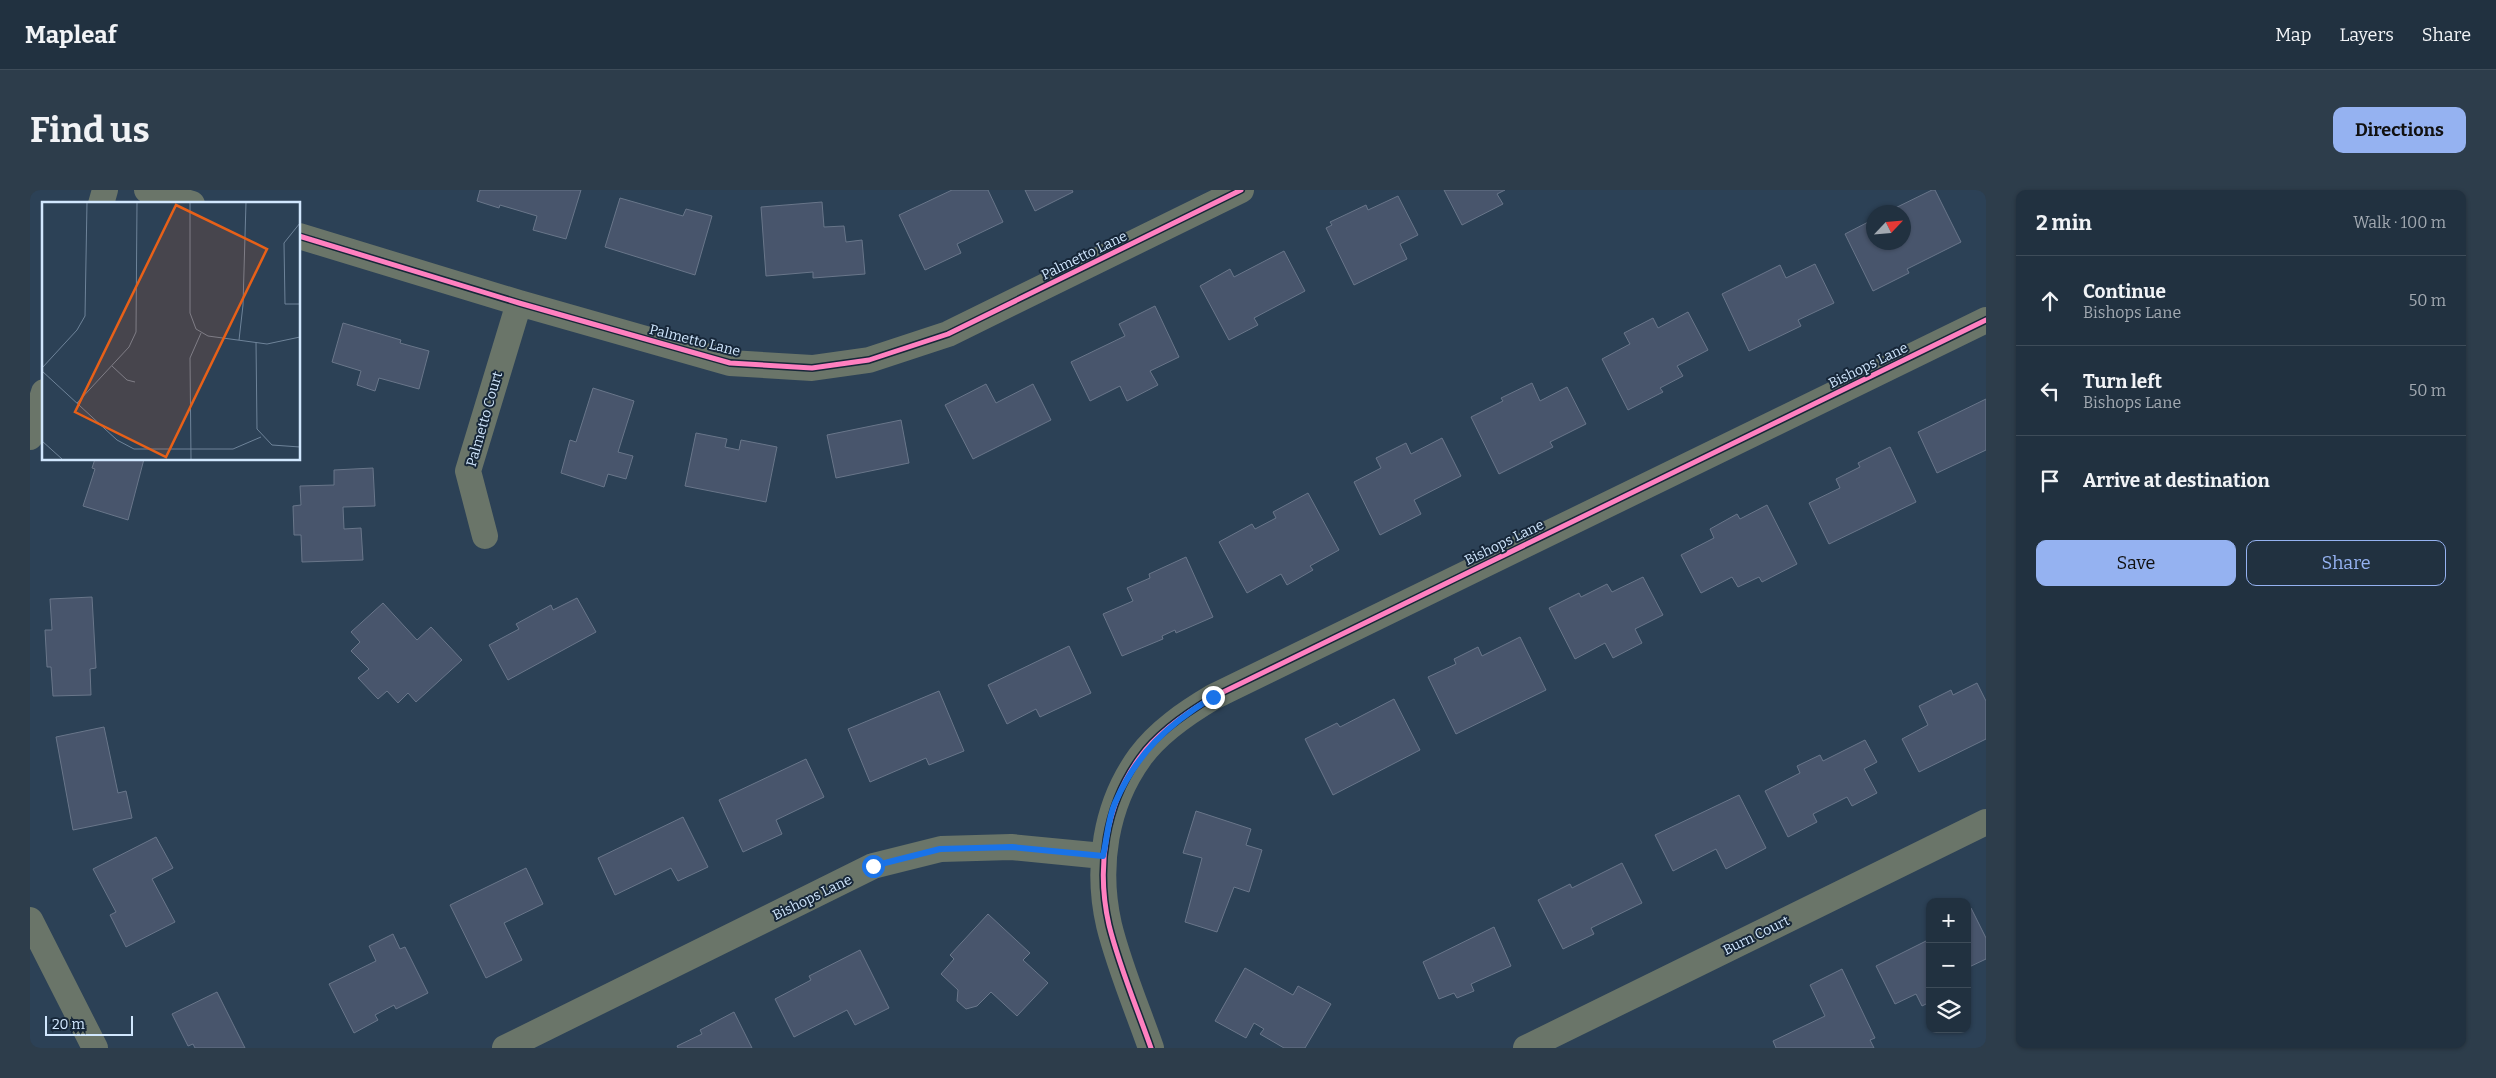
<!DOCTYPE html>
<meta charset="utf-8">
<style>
body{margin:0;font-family:Bitter,serif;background:#2d3d4b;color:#f1f3f6}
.controls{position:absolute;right:15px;bottom:15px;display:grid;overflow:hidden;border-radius:10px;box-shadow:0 1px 4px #0004}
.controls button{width:45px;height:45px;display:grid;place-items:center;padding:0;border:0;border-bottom:1px solid #3e4c59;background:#213140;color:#f1f3f6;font:25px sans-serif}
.compass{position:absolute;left:1836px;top:15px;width:45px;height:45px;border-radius:50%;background:#213140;box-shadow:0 1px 4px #0004;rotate:64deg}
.scale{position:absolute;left:15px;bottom:12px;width:88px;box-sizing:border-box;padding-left:5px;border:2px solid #d1e7fe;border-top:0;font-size:14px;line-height:18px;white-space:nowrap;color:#d1e7fe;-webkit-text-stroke:4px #172739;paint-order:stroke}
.stop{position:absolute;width:15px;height:15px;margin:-11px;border:4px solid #1a73e8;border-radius:50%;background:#fff}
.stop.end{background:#1a73e8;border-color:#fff;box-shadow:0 1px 5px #0008}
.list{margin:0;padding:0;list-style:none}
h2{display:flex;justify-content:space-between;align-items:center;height:65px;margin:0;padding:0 20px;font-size:21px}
h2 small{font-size:16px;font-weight:400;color:#a2a9b1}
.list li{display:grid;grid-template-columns:32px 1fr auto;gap:15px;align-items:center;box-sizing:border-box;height:90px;padding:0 20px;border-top:1px solid #3e4c59}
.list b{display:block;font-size:19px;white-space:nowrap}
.list p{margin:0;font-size:16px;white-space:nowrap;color:#a2a9b1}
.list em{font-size:16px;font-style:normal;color:#a2a9b1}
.actions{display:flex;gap:10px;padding:15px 20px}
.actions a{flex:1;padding:11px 0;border:1px solid #95b2f1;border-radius:10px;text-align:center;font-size:18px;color:#95b2f1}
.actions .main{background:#95b2f1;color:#111}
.icon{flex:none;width:28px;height:28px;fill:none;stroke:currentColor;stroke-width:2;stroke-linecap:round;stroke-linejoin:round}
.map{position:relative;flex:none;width:1956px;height:858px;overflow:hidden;border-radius:10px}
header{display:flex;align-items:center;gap:30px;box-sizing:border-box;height:70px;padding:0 25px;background:#213140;border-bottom:1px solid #3e4c59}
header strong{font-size:24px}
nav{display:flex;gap:28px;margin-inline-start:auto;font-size:18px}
.intro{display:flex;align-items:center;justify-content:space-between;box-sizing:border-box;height:120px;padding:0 30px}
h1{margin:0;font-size:35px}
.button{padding:12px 22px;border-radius:10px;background:#95b2f1;color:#111;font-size:18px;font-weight:700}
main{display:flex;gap:30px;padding:0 30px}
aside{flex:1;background:#213140;border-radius:10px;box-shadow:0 1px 4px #0004}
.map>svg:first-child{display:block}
.building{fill:#48556c;stroke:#69768a}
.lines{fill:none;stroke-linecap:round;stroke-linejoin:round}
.minor{stroke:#6a7569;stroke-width:26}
.cycleway-casing{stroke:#172739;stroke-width:8}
.cycleway{stroke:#ff80c0;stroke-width:5}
.route{stroke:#1a73e8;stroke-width:6}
.labels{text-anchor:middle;stroke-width:4;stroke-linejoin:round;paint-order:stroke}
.street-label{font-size:14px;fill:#d1e7fe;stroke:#172739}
.inset-road{fill:none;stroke:#6e8399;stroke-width:1}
.view{fill:#e76018;fill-opacity:0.15;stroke:#e76018;stroke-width:2.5}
.inset-edge{fill:none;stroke:#d1e7fe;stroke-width:2.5}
</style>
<header>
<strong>Mapleaf</strong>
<nav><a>Map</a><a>Layers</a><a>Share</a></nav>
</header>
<div class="intro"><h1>Find us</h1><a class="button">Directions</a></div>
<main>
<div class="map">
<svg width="1956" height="858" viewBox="0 0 1956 858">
<rect width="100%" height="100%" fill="#2c4156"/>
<path class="building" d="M450 0H551L536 49 503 40 507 26 470 15 469 18 447 11Z
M922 0H958L973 32 927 54 931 63 895 80 869 25Z
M995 0H1042L1043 2 1005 21Z
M1414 0H1475L1467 4 1473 14 1432 35Z
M1902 0H1905L1931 52 1877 79 1879 83 1843 101 1815 44 1844 29V52H1874V22H1857Z
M1368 6 1388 45 1370 54 1377 69 1324 95 1296 38 1302 35 1300 32 1336 15 1338 20Z
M590 8 653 26 656 19 682 26 665 85 575 57Z
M792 12 794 37 814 36 816 52 832 50 835 84 783 88V82L736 86 731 17Z
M1254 61 1275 101 1224 128 1228 135 1199 150 1170 96 1200 79 1204 87Z
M1785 74 1804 113 1768 130 1771 136 1719 161 1692 104 1750 75 1756 88Z
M1125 116 1149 167 1120 181 1128 195 1097 211 1090 196 1060 211 1041 172 1095 146 1089 134Z
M1658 122 1678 160 1647 176 1653 186 1630 198 1633 202 1598 220 1572 169 1600 154 1594 143 1623 128 1628 138Z
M313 133 371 150 370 153 399 161 389 199 349 188 345 201 327 195 331 181 302 172Z
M1502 193 1510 211 1537 197 1556 234 1520 252 1523 257 1469 284 1441 227 1473 211 1471 208Z
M956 194 966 213 1003 194 1021 230 943 269 915 215Z
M563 198 604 211 588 262 603 266 596 289 578 284 574 297 531 283 540 250 546 252Z
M1956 209V260L1907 283 1888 242Z
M871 230 879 273 806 288 797 245Z
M666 243 697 249 695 257 709 260 711 250 747 257 736 312 655 296Z
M1412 248 1431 286 1384 310 1391 324 1350 345 1324 292 1351 278 1346 268 1376 253 1381 264Z
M1860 257 1886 312 1799 354 1779 313 1810 298 1806 289 1830 277 1828 273Z
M65 269H114L98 330 53 316 65 279 62 278Z
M343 278 345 316 313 317 314 339 331 338 333 370 272 372 271 345H264L263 316 271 315 270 296 304 295V280Z
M1278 303 1309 360 1280 376 1283 380 1257 395 1251 384 1217 403 1189 352 1222 334 1225 339 1246 328 1243 322Z
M1737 315 1767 374 1732 392 1729 387 1708 397 1702 387 1671 403 1651 365 1684 348 1680 339 1707 324 1710 329Z
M1156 367 1183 427 1146 443 1145 440 1132 446 1133 449 1092 466 1073 424 1103 411 1097 398 1120 388 1119 384Z
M1613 387 1633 425 1605 439 1612 453 1583 468 1575 453 1545 469 1519 418 1549 403 1551 407 1577 394 1582 402Z
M62 407 66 478 60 479 61 505 23 506 21 477H17L15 440H22L20 409Z
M547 408 566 442 478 490 459 455 489 439 486 434 521 415 523 420Z
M353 413 387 450 401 437 432 470 386 512 378 503 368 513 357 501 348 509 328 488 339 479 321 461 330 452 321 442Z
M1490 447 1516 500 1426 544 1398 487 1426 474 1424 469 1448 457 1452 466Z
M1039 456 1061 503 1010 527 1006 519 977 534 958 495Z
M1947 493 1956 511V549L1889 582 1872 549 1898 535 1889 516 1921 500 1923 505Z
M909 501 934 561 899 575 896 568 840 592 818 539Z
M1364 509 1390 560 1303 605 1275 549 1307 533 1310 537Z
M74 537 88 603 96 601 102 628 43 640 26 547Z
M1835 550 1847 572 1834 579 1847 603 1822 616 1817 607 1783 624 1787 632 1758 647 1735 601 1770 583 1767 576 1790 565 1793 571Z
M776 569 794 607 746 630 752 644 713 662 689 610Z
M1709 605 1736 658 1696 679 1686 659 1643 681 1625 645Z
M1166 621 1221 639 1216 655 1232 660 1219 702 1204 697 1187 742 1155 732 1172 668 1153 663Z
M653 627 678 677 648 691 641 678 585 705 568 668Z
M126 647 143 678 122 689 145 732 96 757 80 725 86 722 63 679Z
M1592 673 1612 713 1561 738 1564 744 1533 759 1508 710 1540 694 1542 698Z
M496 678 513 714 474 733 492 770 456 788 420 715Z
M1941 718 1956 748V769L1937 778V720Z
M958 724 1000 763 993 770 1018 793 987 826 961 802 947 816 936 819 927 811 928 800 911 784 924 769 920 765Z
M1464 737 1481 776 1441 794 1444 801 1427 808 1424 803 1409 809 1393 772Z
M363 744 370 759 375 757 398 803 366 819 364 815 345 825 348 830 324 843 299 794 346 771 339 756Z
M1900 749V812L1892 816 1886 804 1865 814 1846 776Z
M830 760 859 818 825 835 817 820 764 847 745 809 781 790 779 786Z
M1215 778 1263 805 1268 796 1301 814 1275 858H1254L1230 844 1234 839 1224 833 1216 848 1185 831Z
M1812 779 1845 848 1840 850 1844 858H1746L1743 851 1795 826 1780 795Z
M187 802 215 858H165L163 854 158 856 142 824Z
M704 822 722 858H648L647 856 672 844 670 840Z"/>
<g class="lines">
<path class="minor" d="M117 0 162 14
M71 14 75 0
M269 46 489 113 700 173 782 178 839 170 918 144 1211 0
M0 247 14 202
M455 346 438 281 489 113
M0 730 65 858
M475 858 843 676 911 659 981 657 1073 666
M1121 858C1107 818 1089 776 1079 735 1066 678 1075 615 1110 567 1128 542 1156 523 1183 507L1956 130
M1496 858 1956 632"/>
<defs>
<path id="cycleway" d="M269 46 489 113 700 173 782 178 839 170 918 144 1211 0
M1121 858C1107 818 1089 776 1079 735 1066 678 1075 615 1110 567 1128 542 1156 523 1183 507L1956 130"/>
</defs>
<use href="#cycleway" class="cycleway-casing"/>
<use href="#cycleway" class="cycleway"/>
</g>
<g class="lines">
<path class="route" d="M843 676 910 659 982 657 1073 666C1077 649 1078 629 1085 613 1107 563 1137 535 1183 507"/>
</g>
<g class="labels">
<g class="street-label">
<text transform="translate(1054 65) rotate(-26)" y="5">Palmetto Lane</text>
<text transform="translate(665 150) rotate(14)" y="5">Palmetto Lane</text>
<text transform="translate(1838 175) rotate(-26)" y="5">Bishops Lane</text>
<text transform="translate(454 229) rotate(-74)" y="5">Palmetto Court</text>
<text transform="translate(1474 352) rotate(-26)" y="5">Bishops Lane</text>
<text transform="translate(782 707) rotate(-26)" y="5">Bishops Lane</text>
<text transform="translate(1726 745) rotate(-26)" y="5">Burn Court</text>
</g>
</g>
<g transform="translate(12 12)">
<rect width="258" height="258" fill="#2c4156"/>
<path class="inset-road" d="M148 0V111L154 127 166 134 225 142 258 135M258 21 242 41 243 102H258M197 138 201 103 204 0M214 140 215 227 230 243 258 245M70 164 85 178 93 180M0 166 35 128 43 114 45 0M0 169 75 238 92 247H191L219 235M35 201 87 145 94 130 95 0M0 239 20 257M149 257 148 156 159 131"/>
<path class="view" d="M134 3 225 47 124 255 33 210Z"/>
<rect width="258" height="258" class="inset-edge"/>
</g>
</svg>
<div class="controls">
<button>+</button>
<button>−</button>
<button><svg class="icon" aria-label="layers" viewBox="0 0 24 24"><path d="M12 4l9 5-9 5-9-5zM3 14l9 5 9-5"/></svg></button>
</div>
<svg class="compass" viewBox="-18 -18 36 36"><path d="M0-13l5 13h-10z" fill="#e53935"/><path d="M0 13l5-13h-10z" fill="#a2a9b1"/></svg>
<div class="scale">20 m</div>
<div class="stop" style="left:843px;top:676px"></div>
<div class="stop end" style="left:1183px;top:507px"></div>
</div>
<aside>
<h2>2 min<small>Walk · 100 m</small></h2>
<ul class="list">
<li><svg class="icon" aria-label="ahead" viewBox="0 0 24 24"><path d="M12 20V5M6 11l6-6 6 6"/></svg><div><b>Continue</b><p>Bishops Lane</p></div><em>50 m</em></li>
<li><svg class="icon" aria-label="left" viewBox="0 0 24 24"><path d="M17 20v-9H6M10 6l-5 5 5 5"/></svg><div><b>Turn left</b><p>Bishops Lane</p></div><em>50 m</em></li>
<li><svg class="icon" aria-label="arrive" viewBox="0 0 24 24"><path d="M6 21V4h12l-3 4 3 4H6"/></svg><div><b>Arrive at destination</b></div></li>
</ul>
<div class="actions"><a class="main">Save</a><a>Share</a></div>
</aside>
</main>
